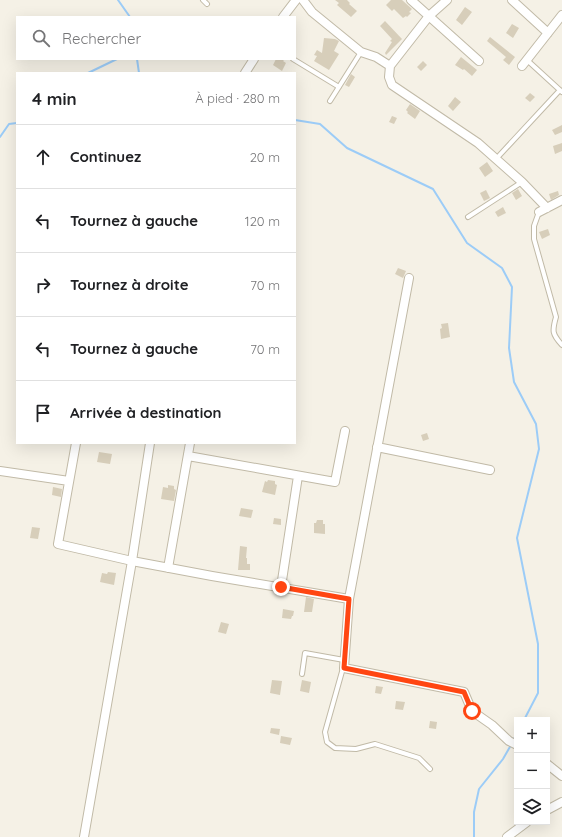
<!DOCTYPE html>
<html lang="fr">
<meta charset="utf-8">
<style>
body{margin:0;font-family:Quicksand,sans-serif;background:#f6f6f6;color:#202124}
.controls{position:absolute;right:12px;bottom:12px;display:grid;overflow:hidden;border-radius:0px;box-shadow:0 4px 16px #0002}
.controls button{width:36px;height:36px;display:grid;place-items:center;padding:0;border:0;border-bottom:1px solid #e0e0e0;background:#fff;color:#202124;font:20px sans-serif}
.stop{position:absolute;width:12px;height:12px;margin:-9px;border:3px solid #ff4612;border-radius:50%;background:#fff}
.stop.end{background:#ff4612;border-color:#fff;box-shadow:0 1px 4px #0008}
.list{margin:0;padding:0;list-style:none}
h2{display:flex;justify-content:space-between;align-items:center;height:52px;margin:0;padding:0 16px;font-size:17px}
h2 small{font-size:13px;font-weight:400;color:#757577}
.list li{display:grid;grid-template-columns:26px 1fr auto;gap:12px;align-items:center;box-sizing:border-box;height:64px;padding:0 16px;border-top:1px solid #e0e0e0}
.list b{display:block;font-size:15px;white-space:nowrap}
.list em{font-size:13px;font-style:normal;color:#757577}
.icon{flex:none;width:22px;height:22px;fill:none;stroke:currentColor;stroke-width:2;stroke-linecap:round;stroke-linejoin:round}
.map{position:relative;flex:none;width:562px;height:837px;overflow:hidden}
.search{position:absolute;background:#fff;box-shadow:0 4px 16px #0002;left:16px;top:16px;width:280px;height:44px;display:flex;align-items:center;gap:10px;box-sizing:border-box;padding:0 14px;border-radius:0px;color:#757577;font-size:15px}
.panel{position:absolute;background:#fff;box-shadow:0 4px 16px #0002;left:16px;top:72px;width:280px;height:372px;border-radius:0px}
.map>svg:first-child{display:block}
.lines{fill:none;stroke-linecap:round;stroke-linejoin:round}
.stream{stroke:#9cccf7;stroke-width:2}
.building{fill:#d7ceba}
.lane-casing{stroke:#c1baa7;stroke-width:6}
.street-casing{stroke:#c1baa7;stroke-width:10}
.lane{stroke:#fff;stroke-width:4}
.street{stroke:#fff;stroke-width:8}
.route{stroke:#ff4612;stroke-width:5}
</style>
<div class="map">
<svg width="562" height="837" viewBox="0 0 562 837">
<rect width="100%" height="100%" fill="#f5f1e6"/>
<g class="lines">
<path class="stream" d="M118 0 130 17
M137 59 139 73
M88 73 117 59
M295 120 320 124 347 148 433 189 467 243 502 268 512 287 509 348 514 382 536 424 539 449 517 538 538 644V693L524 720
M0 137 9 124 17 123
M513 741 517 733
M474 837V812L479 789 503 759 511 745"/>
</g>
<path class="building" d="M335 0H347L350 3 349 4 357 11 351 17 337 5 339 3Z
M391 0H402L412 9 409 12 411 13 407 17 406 16 403 18 394 9 392 11 386 5Z
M465 7 472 12 462 25 456 20Z
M385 21 402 39 386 55 385 53 392 42 390 41 392 39 380 26Z
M512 24 519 28 513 38 506 33Z
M490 37 515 57 509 65 503 60 506 57 487 41Z
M324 38 335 39 339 41 334 51 339 54 329 70 314 61 317 56 314 55 317 50 322 53Z
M461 57 477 70 472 76 464 69 463 70 455 65Z
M276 59H285L283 61 286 63 282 71 273 65Z
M423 61 427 65 421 71 417 67Z
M351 74 355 77 349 87 345 85Z
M530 93 535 97 530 102 525 98Z
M455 97 461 102 453 111 448 106Z
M410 104 420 111 415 119 407 113 408 112 406 110Z
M392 116 397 118 394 124 389 122Z
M562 125V132L555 135 552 130Z
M562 143V151L555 154 553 146Z
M487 162 493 171 485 177 479 168Z
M518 189 522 196 516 200 512 193Z
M486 190 490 198 484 201 480 193Z
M558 191 559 195 551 200 549 194Z
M503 207 506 213 498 217 495 212Z
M548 229 550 235 542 239 539 232Z
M398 268 406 271 403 278 395 274Z
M448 323 450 337 441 339 440 329 442 328 441 324Z
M427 433 429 439 423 441 421 435Z
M99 452 112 454 110 464 97 462Z
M268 480 275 481V484L277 485 275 495 262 492 265 481 267 482Z
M168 485 174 486V489L176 490 174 501 161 499 163 487 168 488Z
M53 487 62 489 61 497 52 495Z
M241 508 253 510 251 518 239 516Z
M274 518 281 519V525L273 524Z
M317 520H323V524H325V534L314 533V523H316Z
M32 527 40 528 38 539 30 538Z
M240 546 247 547 246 558H247V564H250V570H238Z
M108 572 116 573 114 585 100 582 102 573 107 574Z
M306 597 314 599 312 612H304Z
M283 609 294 611 293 616H292L291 619 282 618Z
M221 622 229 624 226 634 218 632Z
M272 680 282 681 280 695 270 693Z
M302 680 311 682 309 693 300 691Z
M376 686 383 687 381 694 375 693Z
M396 701 405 702 403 710 395 709Z
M430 721 437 722 436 729 429 728Z
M271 728 280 729 279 735 270 733Z
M281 736 292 738 290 745 280 743Z"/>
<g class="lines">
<defs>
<path id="lane" d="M203 0 207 4
M293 59 339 87
M527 60 562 92
M330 101 361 52
M496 159 560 90
M539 212 534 226V239L556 317C552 331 552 334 562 345
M468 217 522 182
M343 668 325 732 327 742 335 748 356 749 375 744 419 758 430 769
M302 674 305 653 344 660"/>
<path id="street" d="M303 0 312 12 361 52 376 57 390 66
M411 0 479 61
M447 0 429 16 390 66 389 77 392 85 478 143 522 182 547 208
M512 0 548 33
M283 17 296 0
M522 66 562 15
M245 73 254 59
M539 212 562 200
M409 278 349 599 344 668 464 692 472 711 492 725 509 741 517 745
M76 443 58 544 132 561 212 576 349 599
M377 447 490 470
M188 456 335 482 345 431
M0 471 69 481
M168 568 190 443
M281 587 298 476
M547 764 562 776
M547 810 562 802
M84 837 132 561 150 443
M507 837 527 822"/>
</defs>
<use href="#lane" class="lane-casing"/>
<use href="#street" class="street-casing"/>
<use href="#lane" class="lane"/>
<use href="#street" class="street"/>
</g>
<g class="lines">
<path class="route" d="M281 587 349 599 344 668 464 692 472 711"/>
</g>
</svg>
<div class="controls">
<button>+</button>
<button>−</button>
<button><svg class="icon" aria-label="layers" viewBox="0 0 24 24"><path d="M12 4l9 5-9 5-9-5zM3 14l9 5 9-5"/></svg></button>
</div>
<div class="stop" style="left:472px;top:711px"></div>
<div class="stop end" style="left:281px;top:587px"></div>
<div class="search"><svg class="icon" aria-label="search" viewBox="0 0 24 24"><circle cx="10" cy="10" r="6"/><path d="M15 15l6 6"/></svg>Rechercher</div>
<section class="panel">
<h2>4 min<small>À pied · 280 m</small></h2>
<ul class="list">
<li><svg class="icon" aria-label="ahead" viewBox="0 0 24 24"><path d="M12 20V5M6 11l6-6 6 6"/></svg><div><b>Continuez</b></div><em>20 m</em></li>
<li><svg class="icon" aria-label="left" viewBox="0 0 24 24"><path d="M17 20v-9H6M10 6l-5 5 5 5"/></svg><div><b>Tournez à gauche</b></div><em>120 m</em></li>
<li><svg class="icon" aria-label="right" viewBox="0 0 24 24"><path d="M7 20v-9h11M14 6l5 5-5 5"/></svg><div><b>Tournez à droite</b></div><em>70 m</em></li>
<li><svg class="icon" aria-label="left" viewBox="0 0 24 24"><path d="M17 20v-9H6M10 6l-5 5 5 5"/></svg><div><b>Tournez à gauche</b></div><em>70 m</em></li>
<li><svg class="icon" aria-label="arrive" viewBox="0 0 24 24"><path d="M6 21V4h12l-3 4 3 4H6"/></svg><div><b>Arrivée à destination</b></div></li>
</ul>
</section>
</div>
